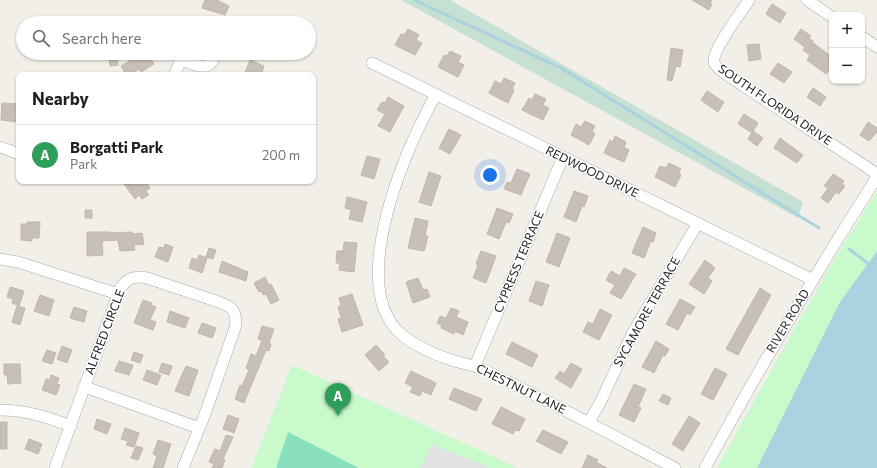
<!DOCTYPE html>
<meta charset="utf-8">
<style>
body{margin:0;font-family:Commissioner,sans-serif;background:#f2f2f2;color:#202124}
.controls{position:absolute;right:12px;top:12px;display:grid;overflow:hidden;border-radius:8px;box-shadow:0 1px 3px #0004}
.controls button{width:36px;height:36px;display:grid;place-items:center;padding:0;border:0;border-bottom:1px solid #e0e0e0;background:#fff;color:#202124;font:20px sans-serif}
.you{position:absolute;left:490px;top:175px;width:14px;height:14px;margin:-10px;border:3px solid #fff;border-radius:50%;background:#1a73e8;box-shadow:0 0 0 6px #1a73e833}
.badge{display:grid;place-items:center;width:26px;height:26px;border-radius:50%;background:#ea580c;color:#fff;font-size:13px;font-weight:700}
.pin{position:absolute;translate:-50% -33px;filter:drop-shadow(0 1px 2px #0008)}
.pin::after{content:'';position:absolute;top:21px;width:14px;height:12px;background:inherit;clip-path:polygon(0 0,100% 0,50% 100%)}
.list{margin:0;padding:0;list-style:none}
h2{display:flex;justify-content:space-between;align-items:center;height:52px;margin:0;padding:0 16px;font-size:17px}
h2 small{font-size:13px;font-weight:400;color:#757577}
.list li{display:grid;grid-template-columns:26px 1fr auto;gap:12px;align-items:center;box-sizing:border-box;height:60px;padding:0 16px;border-top:1px solid #e0e0e0}
.list b{display:block;font-size:15px;white-space:nowrap}
.list p{margin:0;font-size:13px;white-space:nowrap;color:#757577}
.list em{font-size:13px;font-style:normal;color:#757577}
.icon{flex:none;width:22px;height:22px;fill:none;stroke:currentColor;stroke-width:2;stroke-linecap:round;stroke-linejoin:round}
.map{position:relative;flex:none;width:877px;height:468px;overflow:hidden}
.search{position:absolute;background:#fff;box-shadow:0 1px 3px #0004;left:16px;top:16px;width:300px;height:44px;display:flex;align-items:center;gap:10px;box-sizing:border-box;padding:0 14px;border-radius:22px;color:#757577;font-size:15px}
.panel{position:absolute;background:#fff;box-shadow:0 1px 3px #0004;left:16px;top:72px;width:300px;height:112px;border-radius:8px}
.map>svg:first-child{display:block}
.wetland{fill:#c6e0d4}
.park{fill:#c8facc}
.pitch{fill:#88e0be}
.parking{fill:#e2e2e2}
.water{fill:#aad3df}
.lines{fill:none;stroke-linecap:round;stroke-linejoin:round}
.stream{stroke:#aad3df;stroke-width:3}
.building{fill:#c7bfb8;stroke:#c4b6ab}
.minor-casing{stroke:#a9a9a9;stroke-width:12}
.minor{stroke:#fff;stroke-width:11}
.labels{text-anchor:middle;stroke-width:3;stroke-linejoin:round;paint-order:stroke}
.street-label{font-size:12px;fill:#222;stroke:#fff}
</style>
<div class="map">
<svg width="877" height="468" viewBox="0 0 877 468">
<rect width="100%" height="100%" fill="#f2efe9"/>
<path class="wetland" d="M401 0H450L803 202 798 218Z"/>
<path class="park" d="M877 192V251L840 302 757 468H717C769 375 819 281 877 192Z
M292 365 518 468H251Z"/>
<path class="pitch" d="M288 432 359 468H276Z"/>
<path class="parking" d="M432 445 492 468H420Z"/>
<path class="water" d="M877 251V468H757L840 302Z"/>
<g class="lines">
<path class="stream" d="M414 0 561 68 819 228
M849 249 870 265"/>
</g>
<path class="building" d="M205 0H217L229 6 225 15 202 8Z
M692 0H712L710 3 712 4 709 10Z
M772 4 786 13 780 23 766 14Z
M408 29 419 35 416 40 422 43 415 55 395 45 401 34 404 35Z
M801 29 811 36 809 38 813 41 812 42 832 57V65L826 74 807 60 810 55 803 50 805 47 794 39Z
M759 44 761 59 749 61 747 45Z
M671 48 683 50 680 67 676 66 672 81 667 80Z
M450 51 461 56 458 62 464 65 458 77 438 67 444 55 447 56Z
M108 53H116L118 65 110 66Z
M143 53H147L154 64 141 72 139 69 130 75H126L121 66Z
M250 60 264 66 261 75H244Z
M778 63 792 72 784 83 770 74Z
M504 78 515 83 512 89 514 90 508 103 489 93 495 81 501 84Z
M813 88 826 97 820 106 807 97Z
M707 91 724 102 718 112 701 100Z
M535 94 546 99 543 105 549 108 543 120 522 110 529 98 532 100Z
M388 97 404 106 390 132 378 126 385 114 377 110 382 102 385 103Z
M2 103 19 104V122L1 120Z
M744 114 758 123 752 133 738 124Z
M585 121 595 126 592 132 595 134 589 145 571 135 576 124 581 127Z
M868 122 877 128V132L869 141 860 135Z
M449 129 461 135 450 154 439 148Z
M753 131 763 138 757 146 748 139Z
M615 136 626 142 624 147 629 150 624 162 604 153 610 140 613 142Z
M780 138 803 155 797 163 774 148Z
M367 156 380 159 374 179 361 175Z
M669 163 681 169 678 174 681 175 675 187 655 177 660 166 666 168Z
M517 169 530 174 521 195 504 189 507 182 511 183Z
M429 172 441 176 431 206 419 202Z
M833 174 844 181 842 184 845 186 839 194 836 192 828 203 821 198 828 188 824 186Z
M122 181H145L150 188 146 191 149 195 142 199 139 195 135 199Z
M574 191 588 196 584 207 582 206 576 222 564 217Z
M347 197 367 202 362 222 349 219 351 210 345 208Z
M497 208 513 214 509 223 506 222 499 239 487 234Z
M85 210H92V218H85Z
M415 218 428 221 425 236H428L424 251 408 248Z
M27 222H40L39 238H32V241L21 240V224H27Z
M643 227 656 233 653 242 651 241 644 258 632 253Z
M87 232H110V233L132 232 133 234 142 233 144 244 134 245 135 250 120 251 118 240 102 241 103 255 87 256Z
M557 233 570 238 559 267 546 262Z
M344 242 357 243 354 272 339 270 340 263H336L337 251H343Z
M165 244 173 247 168 262 155 257 159 247 164 248Z
M209 248 216 250 213 259 206 257Z
M481 251 496 256 486 283 473 278 478 265 476 264Z
M199 255 207 258 202 273 189 268 192 258 197 260Z
M705 260 715 268 708 278 712 281 704 294 689 284Z
M222 261 248 272 246 281 219 272Z
M624 268 636 274 621 299 610 293 615 285 606 280 611 271 620 276Z
M265 277 269 285 271 284 279 300 271 304 266 294 263 295 261 291 259 292 254 283Z
M418 278 423 290 427 289 430 297 413 303 406 282Z
M536 281 549 285 542 306 529 301Z
M10 287 24 291 19 306 12 303 13 299 7 297Z
M760 288 771 295 738 355 726 349Z
M352 294 363 325 342 332 338 319 341 318 338 307 341 305 339 298Z
M40 295 54 300 49 316 34 311Z
M680 299 695 307 690 315 687 313 678 330 666 324Z
M143 300 152 303 151 305 156 307 150 320 156 322 153 330 134 323Z
M17 306 25 308 20 325 12 322Z
M74 307 87 311 84 322 70 318Z
M451 308 459 311 456 317 468 322 463 335 455 331 454 334 441 328 442 326 437 323 440 316 446 318Z
M600 309 612 315 599 340 583 332 588 322 593 324Z
M170 311 189 318 185 328 167 322Z
M202 323 216 328 212 338 198 333Z
M262 326 274 329 269 343 271 344 269 351 266 350 244 403 235 399 240 385 242 386 249 370 246 368 251 354 256 356 262 341 258 339Z
M656 341 669 349 665 356 663 355 654 373 642 367Z
M512 342 538 355 532 367 506 354Z
M376 345 385 355 383 356 389 362 379 371 365 355Z
M62 346 72 350 67 363 57 359Z
M47 350 56 353 52 364 42 361Z
M134 352 143 355 140 363 131 360Z
M119 361 133 365 129 375 115 371Z
M162 363 172 366 169 375 159 372Z
M571 363 582 369 571 388 555 378 560 371 564 374Z
M4 364H20L21 383 8 384 7 375H4Z
M186 366 198 370 189 396 175 391Z
M715 368 727 374 713 400 701 394Z
M147 370 161 375 157 385 143 380Z
M411 371 436 383 431 395 422 391 420 396 410 392 413 387 405 383Z
M51 375 59 378 57 384 60 385 56 395 42 390 46 379 50 380Z
M634 384 646 389 638 407 641 408 634 422 619 415Z
M454 388 482 399 476 411 449 399Z
M663 394 671 398 668 405 659 401Z
M501 407 525 419 519 431 515 430 513 434 492 424Z
M228 415 239 419 234 433 223 429Z
M689 416 700 423 683 451 672 444Z
M97 419 111 424 107 434 94 429Z
M0 422H7V449H0Z
M125 428 139 433 134 447 126 445 128 441 121 439Z
M543 430 568 442 561 454 536 441Z
M226 435 233 437 223 459 225 460 222 468H212L214 464 209 462 211 457 215 449 220 451Z
M29 439 42 444 38 454 25 449Z
M158 440 171 444 163 468H153L157 456 153 454Z
M136 446 143 448 138 460 131 458Z
M588 455 598 460 596 462 607 468H582Z"/>
<g class="lines">
<defs>
<path id="minor" d="M749 0C742 11 712 50 714 62 715 67 723 72 727 75L877 174
M807 0 832 17
M862 37 877 47
M182 60C194 65 212 74 215 53
M372 63 813 280
M174 75 184 54
M436 94C426 113 416 132 408 152 389 198 356 295 401 334 417 348 438 356 458 362 467 364 476 366 484 370 549 401 612 435 675 468
M0 147 19 154
M0 259 18 262 118 294
M475 366 563 157
M85 387 199 428
M0 410C26 410 47 417 71 426
M589 422 600 403 632 334 698 223
M55 468 120 289C127 278 135 275 147 278L219 302 230 307 234 312 236 320 235 328 205 414 183 468
M705 468C759 369 816 272 877 177"/>
</defs>
<use href="#minor" class="minor-casing"/>
<use href="#minor" class="minor"/>
</g>
<g class="labels">
<g class="street-label">
<text transform="translate(775 105) rotate(34)" y="4">SOUTH FLORIDA DRIVE</text>
<text transform="translate(592 172) rotate(26)" y="4">REDWOOD DRIVE</text>
<text transform="translate(519 262) rotate(-67)" y="4">CYPRESS TERRACE</text>
<text transform="translate(647 312) rotate(-61)" y="4">SYCAMORE TERRACE</text>
<text transform="translate(788 321) rotate(-59)" y="4">RIVER ROAD</text>
<text transform="translate(105 332) rotate(-69)" y="4">ALFRED CIRCLE</text>
<text transform="translate(521 389) rotate(26)" y="4">CHESTNUT LANE</text>
</g>
</g>
</svg>
<div class="controls">
<button>+</button>
<button>−</button>
</div>
<div class="you"></div>
<div class="pin badge" style="left:338px;top:416px;background:#2e9e5b">A</div>
<div class="search"><svg class="icon" aria-label="search" viewBox="0 0 24 24"><circle cx="10" cy="10" r="6"/><path d="M15 15l6 6"/></svg>Search here</div>
<section class="panel">
<h2>Nearby<small></small></h2>
<ul class="list">
<li><span class="badge" style="background:#2e9e5b">A</span><div><b>Borgatti Park</b><p>Park</p></div><em>200 m</em></li>
</ul>
</section>
</div>
